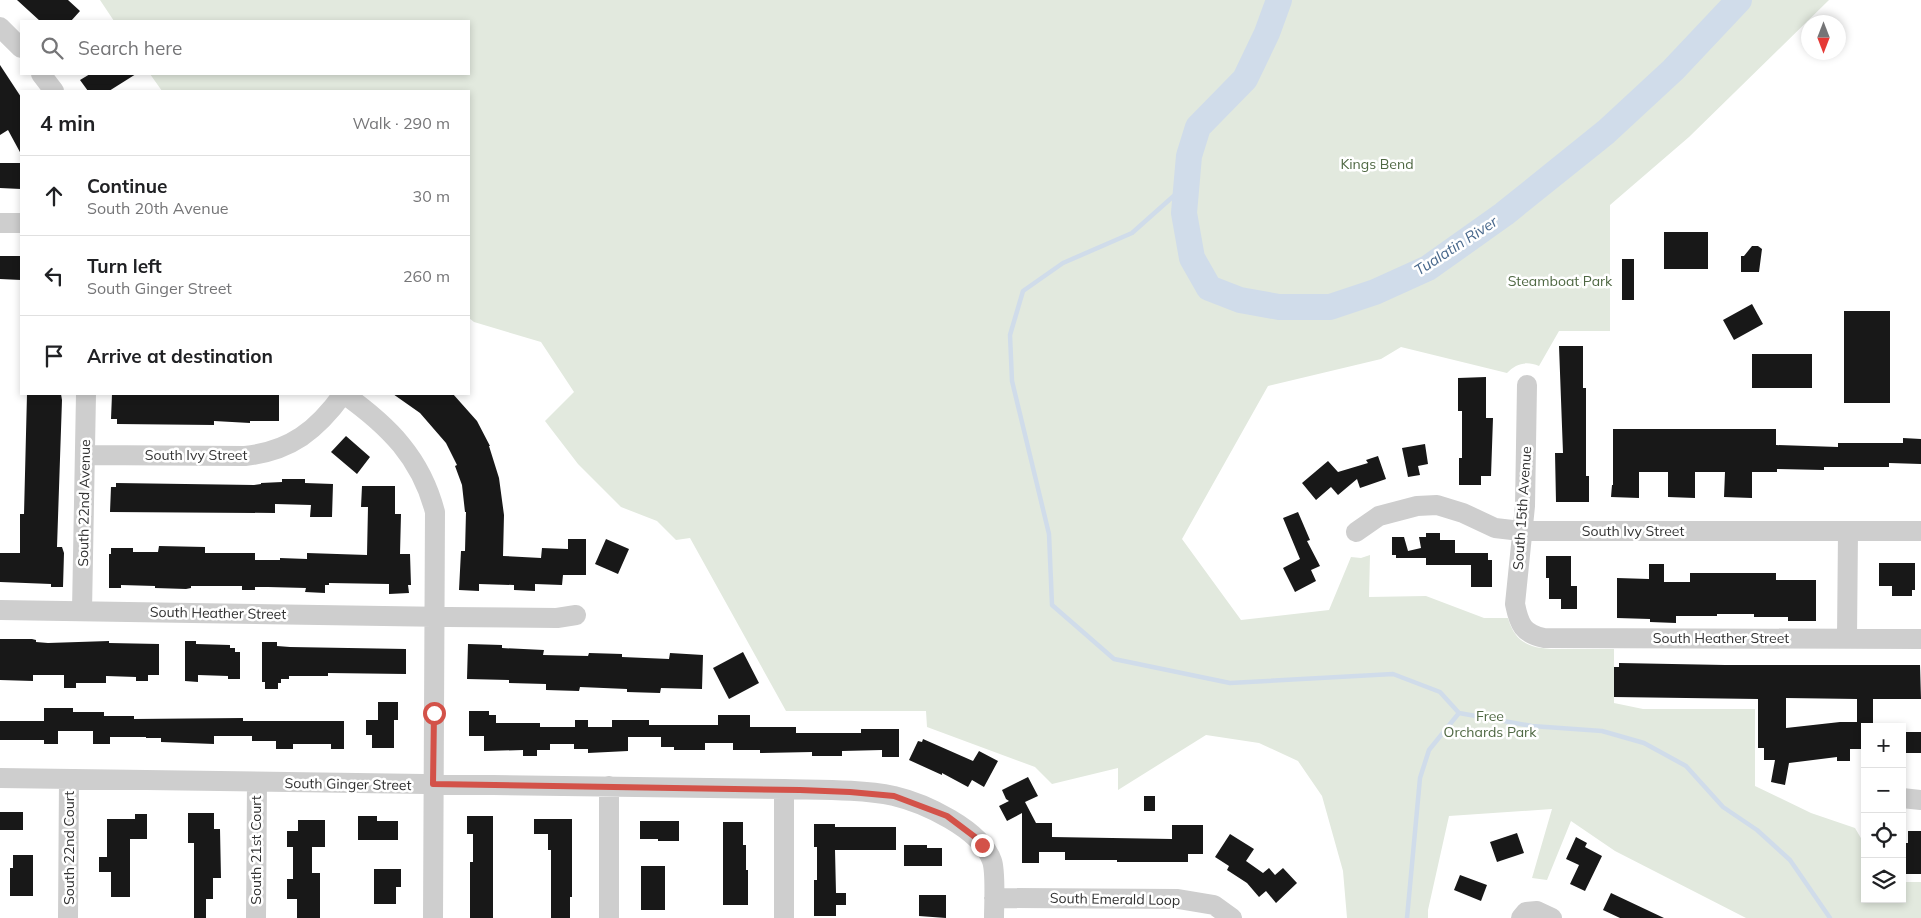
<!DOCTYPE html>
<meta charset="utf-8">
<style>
body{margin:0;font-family:Mulish,sans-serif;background:#f2f2f2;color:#202124}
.controls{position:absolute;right:15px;bottom:15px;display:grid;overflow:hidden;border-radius:0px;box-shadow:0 2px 8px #0003}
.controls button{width:45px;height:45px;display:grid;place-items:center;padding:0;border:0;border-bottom:1px solid #e0e0e0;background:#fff;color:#202124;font:25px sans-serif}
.compass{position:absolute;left:1801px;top:15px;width:45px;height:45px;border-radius:50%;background:#fff;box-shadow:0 2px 8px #0003;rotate:180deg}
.stop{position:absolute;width:15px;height:15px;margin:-11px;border:4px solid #d35249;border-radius:50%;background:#fff}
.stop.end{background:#d35249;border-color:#fff;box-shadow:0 1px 5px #0008}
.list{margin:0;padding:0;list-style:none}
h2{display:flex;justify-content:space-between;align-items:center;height:65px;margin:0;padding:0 20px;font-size:21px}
h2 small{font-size:16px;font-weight:400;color:#757577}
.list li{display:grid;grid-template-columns:32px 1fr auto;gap:15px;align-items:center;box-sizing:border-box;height:80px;padding:0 20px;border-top:1px solid #e0e0e0}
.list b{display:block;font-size:19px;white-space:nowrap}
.list p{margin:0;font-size:16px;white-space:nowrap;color:#757577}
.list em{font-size:16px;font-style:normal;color:#757577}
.icon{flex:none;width:28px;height:28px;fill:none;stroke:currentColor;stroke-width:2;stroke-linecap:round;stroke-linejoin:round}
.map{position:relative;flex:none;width:1921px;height:918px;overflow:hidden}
.search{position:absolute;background:#fff;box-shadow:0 2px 8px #0003;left:20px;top:20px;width:450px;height:55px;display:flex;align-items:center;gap:12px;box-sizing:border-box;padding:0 18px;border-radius:0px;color:#757577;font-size:19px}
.panel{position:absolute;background:#fff;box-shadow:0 2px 8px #0003;left:20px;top:90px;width:450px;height:305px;border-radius:0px}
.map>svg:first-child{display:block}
.green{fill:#e2e9de}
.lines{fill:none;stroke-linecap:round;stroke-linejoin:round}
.stream{stroke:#d0dcea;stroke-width:4.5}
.river{stroke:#d0dcea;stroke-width:26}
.building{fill:#181818;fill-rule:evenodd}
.minor{stroke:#cecece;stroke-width:20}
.route{stroke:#d35249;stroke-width:6}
.labels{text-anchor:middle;stroke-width:5;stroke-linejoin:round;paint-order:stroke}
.park-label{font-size:14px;fill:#4f6843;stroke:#fff}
.street-label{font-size:14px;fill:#313131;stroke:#fff}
.water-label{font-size:15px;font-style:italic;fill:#47678b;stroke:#fff}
</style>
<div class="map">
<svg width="1921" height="918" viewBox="0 0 1921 918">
<rect width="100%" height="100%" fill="#fff"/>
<path class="green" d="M100 0H1829L1689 137 1610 205V331H1559L1539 366C1527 361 1516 363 1507 373L1401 347 1381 359 1268 386 1182 539 1241 620 1329 610 1351 557 1361 558 1370 555 1369 597 1426 596 1484 618H1508C1517 651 1542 649 1571 649 1585 649 1599 649 1614 649V703L1643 709H1755V786L1811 813 1855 828 1865 845V899H1902V882H1921V918H1746L1615 851 1571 821 1547 880 1532 878 1552 809 1449 816 1428 910V918H1347L1343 871 1322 796 1298 761 1259 743 1206 735 1118 790V768L1052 784 1035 767 927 727 926 711H786L690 538 676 540 657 521 621 507 578 464 545 421 574 392 541 342 474 322 469 318V91H162L150 74H469V21H114Z"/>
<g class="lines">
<path class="stream" d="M1186 185 1132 233 1063 263 1023 291 1010 335 1012 381 1049 534 1052 605 1114 659 1230 683 1393 674 1440 692 1459 713 1532 726 1602 731 1644 743 1686 766 1723 807 1757 830 1790 860 1830 918
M1407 918 1420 778 1429 750 1459 713"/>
<path class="river" d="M1279 0 1267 33 1245 79 1198 127 1189 156 1184 213 1192 258 1209 288 1240 300 1279 307H1330L1375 292 1428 268 1504 214 1606 132 1673 70 1739 0"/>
</g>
<path class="building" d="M17 0H68L80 11 71 21H40Z
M0 65 21 97V154L8 130 0 135Z
M90 74H136L109 91H88L80 80Z
M0 163H21V189L0 188Z
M1664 232H1708V269H1664Z
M1752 246H1758L1762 249 1759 272H1741V256H1744Z
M0 256H21V280L0 279Z
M1622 259H1634V300H1622Z
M1752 304 1763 324 1734 340 1723 320Z
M1844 311H1890V403H1844Z
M1559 346H1583V388H1586V476H1589V502H1556L1555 453H1563Z
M1752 354H1812V388H1752Z
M1486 377V418H1493L1491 476H1481V485H1459V458H1462V411H1458V378Z
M27 394H61L62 400 57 547H62L64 553 63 587H51V584L0 582V553H20V514H24Z
M112 394 279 395V421H250V423L214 421V425L117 424V419H111Z
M393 394H453L477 421 490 446H489L499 478 504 515 503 556 541 558 542 548 568 549V539H586V575H563L562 585 535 584V591L514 590V585L479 584V591L459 590 461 551H465L466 512H465L462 485 455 466 457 465 446 443 420 413Z
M1613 429H1776V445L1838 447V443H1903V438L1921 439V464L1889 463V467H1824V470L1777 469V472H1752V498L1724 497 1725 472H1695V498L1668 497V472H1639V498L1611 497 1612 485H1613Z
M346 436 370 457 357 474 331 452Z
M1425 444 1428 464 1418 466 1420 475 1408 477 1402 448Z
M1378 456 1386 479 1360 488 1357 479 1338 495 1331 487 1316 500 1302 483 1328 461 1338 472 1368 463 1366 460Z
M282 479H305V483L333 484 332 517H310L311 505 275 504V513L110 512 111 487H116V483L254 485 261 484V483L282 482Z
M362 486H395V514H401L400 554H410L411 585H408L409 593 389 594V584L329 583V585H325V593L305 592 306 588 268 587H255V590H242V586H191V588L186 589 155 588V586L121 585V588H109V554H111V548H133V552H158L159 546 205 547V553H255V560H280V558L307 559V553L367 555 368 507H361Z
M1298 512 1310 540 1307 541 1320 566 1311 570 1316 581 1295 592 1283 568 1300 559 1283 518Z
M1426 533H1440V540H1455V553H1488V560H1492V587H1471V565H1426V558H1396V555H1392V537H1404L1408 551 1421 548 1419 537H1426Z
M606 539 629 549 618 574 595 564Z
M1546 556H1571V586H1577V609H1561V599H1549V578H1546Z
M1879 563H1915V590H1912V596H1892V586H1879Z
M1649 564H1664V582H1690V573H1776V580H1816V621H1788V617H1754V614H1717V616H1676V623L1650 622V619L1617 618V578L1649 579Z
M0 639H32L36 640V642L48 643 109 641V643L159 644V675H148V681H136V677L106 676V683H76V688H64V675H33V681L0 680Z
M185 641H196V644L230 645V648H235V652H240V679H228V676L198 675V682L185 681Z
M262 642H277V646L290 647 406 649V674L328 673V676H289V679H281V683H278V689H265V682H262Z
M468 644 502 645V648L544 650 543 655 588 656 589 653 622 654V657L669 659 670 653 703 655 702 689 661 688 660 693 627 692V689L580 687 579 691 546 690V684L509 683V680L467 679Z
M743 652 759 683 729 699 713 668Z
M1619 663 1725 665H1920L1921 699H1873V727H1865V749H1850V761H1837V757L1789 763 1785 785 1771 782 1775 760H1764V748H1758V699L1614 697V667H1619ZM1786 698 1857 699V722H1840L1786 728Z
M378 702H398V720H394V748H372V735H366V720H378Z
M44 708H73V712H104V716H134V719L243 718V721H344V749H331V744H293V749H276V741H252V736H214V744L161 742V738H146V737H110V744H93V731H58V744H44V740H0V721H44Z
M469 711H489V715H496V723H540V727H575V720H588V727H612V720H649V725H718V715H750V727H796V733H861V729H899V757H882V750L842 751V756H812V752L760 753V750H733V743H705V750H674V747H661V737H628V751L588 753V749H574V744H550V750H537V756H523V750L484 751V736H469Z
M1902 732H1921V753H1902Z
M923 739 973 761 979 751 998 761 984 787 972 780 968 787 942 773V775L909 760 918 741 922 742Z
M1028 777 1038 796 1025 802 1036 823H1052V837L1172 839V825H1203V854H1188V862H1117V860H1065V852H1039V863H1022V813L1007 821 999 806 1009 801 1006 799 1002 790Z
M1144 796H1155V811H1144Z
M0 812H23V830H0Z
M188 813H214V829H220L221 878H213V899H206V918H194V843H188Z
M135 814H147V839H130V897H111V872H99V857H107V819H135Z
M358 816H377V821H398V840H358Z
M467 816H493V918H470V862H473V834H467Z
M534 819H572V897H570V918H551V850H548V834H534Z
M298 820H325V847H312V873H320V918H297V899H287V879H293V847H287V831H298Z
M640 821H679V841H658V839H640Z
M723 822H743V845H746V870H748V905H723Z
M814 824H835V827H896V850H835L836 893H846V905H836V916H814V880H817V847H814Z
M1908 831H1921V874H1902V843H1908Z
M1517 833 1524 853 1497 862 1490 842Z
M1230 834 1254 849 1246 861 1263 873 1269 868 1275 875 1283 868 1297 883 1276 903 1266 891 1259 897 1247 883 1227 870 1229 866 1215 857Z
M1576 837 1587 843 1585 847 1602 856 1585 891 1570 884 1579 865 1566 859Z
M904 845H927V848H942V866H904Z
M13 855H33V896H10V868H13Z
M641 866H665V910H641Z
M374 869H401V887H396V904H374Z
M1460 875 1487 885 1481 901 1454 890Z
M1611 893 1664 918H1620L1603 910Z
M919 895H946V918L919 916Z"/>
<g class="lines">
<path class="minor" d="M0 27 21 48
M41 74 54 91
M0 223H21
M1527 385 1525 506 1515 604C1519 624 1523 634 1544 638L1921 639
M344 394C389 426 421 458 435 512L433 918
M85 455 245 456C291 451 317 430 343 394
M1356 532 1379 516 1417 506 1437 505 1463 513 1495 528 1521 531H1921
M0 610 448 617 557 618 576 615
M82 611 86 394
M1847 638 1848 531
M0 778 784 789C818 790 860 789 894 796 924 803 981 829 992 861 996 872 994 905 994 918
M784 789V918
M1902 798 1921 800
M994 898 1178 899 1214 905 1232 918
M68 918 69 779
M256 918 257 782
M609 918V786
M1521 918 1526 912 1537 911 1552 918"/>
</g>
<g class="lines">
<path class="route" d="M434 713 433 784 800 790 850 792 894 796 947 816 979 840 982 845"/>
</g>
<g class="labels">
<g class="park-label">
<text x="1377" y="169">Kings Bend</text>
<text x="1560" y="286">Steamboat Park</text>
<text x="1490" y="721">Free<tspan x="1490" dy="16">Orchards Park</tspan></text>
</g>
<g class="street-label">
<text x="196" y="460">South Ivy Street</text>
<text transform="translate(84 503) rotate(-89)" y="5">South 22nd Avenue</text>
<text transform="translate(1522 508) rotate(-86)" y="5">South 15th Avenue</text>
<text x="1633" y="536">South Ivy Street</text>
<text transform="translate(218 613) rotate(1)" y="5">South Heather Street</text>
<text x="1721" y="643">South Heather Street</text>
<text transform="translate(348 784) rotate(1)" y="5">South Ginger Street</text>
<text transform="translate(69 848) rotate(-90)" y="5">South 22nd Court</text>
<text transform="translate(256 850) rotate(-90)" y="5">South 21st Court</text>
<text transform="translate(1115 899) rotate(1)" y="5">South Emerald Loop</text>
</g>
<g class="water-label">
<text transform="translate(1456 246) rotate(-33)" y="5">Tualatin River</text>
</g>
</g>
</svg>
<div class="controls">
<button>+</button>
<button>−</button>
<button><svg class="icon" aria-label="locate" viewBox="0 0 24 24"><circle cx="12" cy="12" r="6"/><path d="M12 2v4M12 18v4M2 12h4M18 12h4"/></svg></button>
<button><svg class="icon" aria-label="layers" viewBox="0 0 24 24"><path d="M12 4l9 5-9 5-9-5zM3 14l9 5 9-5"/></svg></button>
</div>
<svg class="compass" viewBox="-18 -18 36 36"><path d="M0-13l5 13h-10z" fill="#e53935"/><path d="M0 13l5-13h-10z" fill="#757577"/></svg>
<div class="stop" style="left:434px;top:713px"></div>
<div class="stop end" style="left:982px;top:845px"></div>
<div class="search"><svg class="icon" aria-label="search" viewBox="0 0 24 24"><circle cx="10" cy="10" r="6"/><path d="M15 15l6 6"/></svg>Search here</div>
<section class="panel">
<h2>4 min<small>Walk · 290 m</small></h2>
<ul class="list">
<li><svg class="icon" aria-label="ahead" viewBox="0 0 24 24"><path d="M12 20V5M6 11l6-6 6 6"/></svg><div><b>Continue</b><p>South 20th Avenue</p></div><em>30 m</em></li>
<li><svg class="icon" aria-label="left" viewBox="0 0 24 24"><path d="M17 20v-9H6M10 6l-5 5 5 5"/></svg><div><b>Turn left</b><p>South Ginger Street</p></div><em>260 m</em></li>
<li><svg class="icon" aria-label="arrive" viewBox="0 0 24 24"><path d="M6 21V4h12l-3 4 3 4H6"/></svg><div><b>Arrive at destination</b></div></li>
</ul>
</section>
</div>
